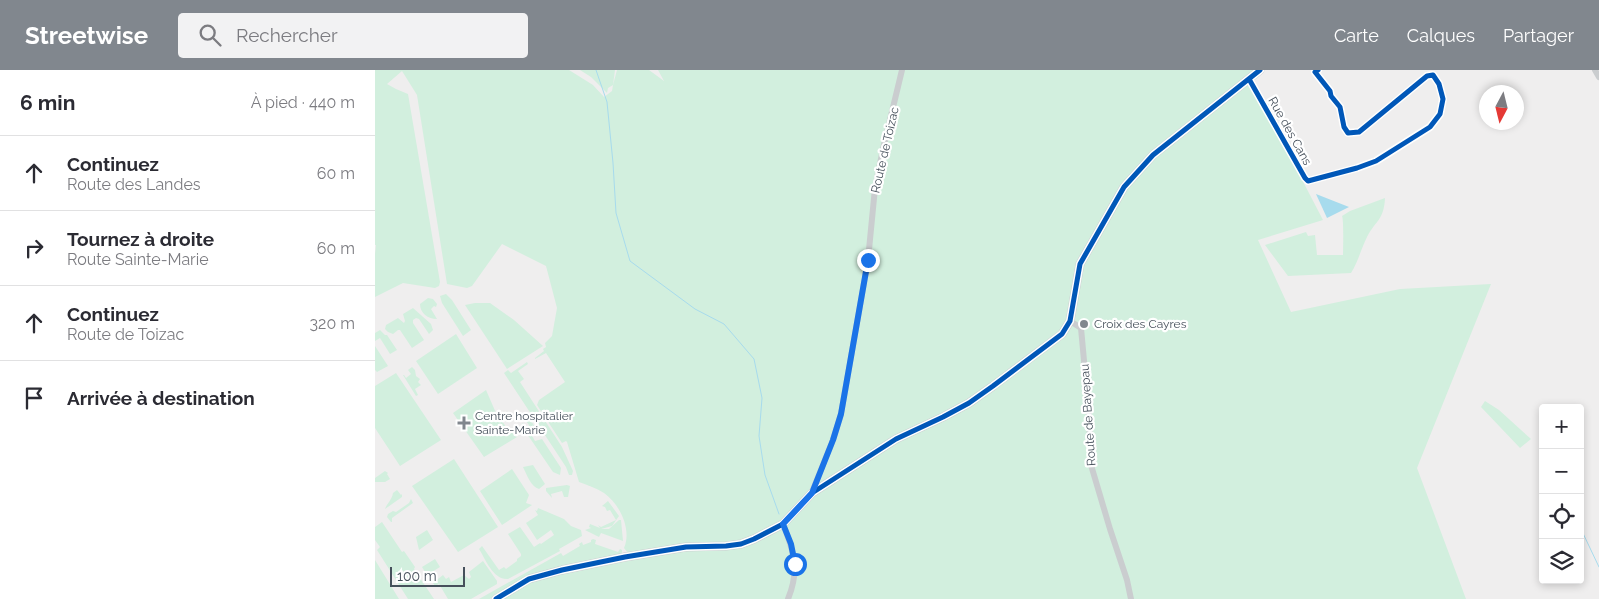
<!DOCTYPE html>
<html lang="fr">
<meta charset="utf-8">
<style>
body{margin:0;font-family:Raleway,sans-serif;background:#f2f2f3;color:#2b2b33}
.controls{position:absolute;right:15px;bottom:15px;display:grid;overflow:hidden;border-radius:5px;box-shadow:0 2px 8px #0003}
.controls button{width:45px;height:45px;display:grid;place-items:center;padding:0;border:0;border-bottom:1px solid #e1e1e2;background:#fff;color:#2b2b33;font:25px sans-serif}
.compass{position:absolute;left:1104px;top:15px;width:45px;height:45px;border-radius:50%;background:#fff;box-shadow:0 2px 8px #0003;rotate:187deg}
.scale{position:absolute;left:15px;bottom:12px;width:75px;box-sizing:border-box;padding-left:5px;border:2px solid #46505b;border-top:0;font-size:14px;line-height:18px;white-space:nowrap;color:#46505b;-webkit-text-stroke:4px #fff;paint-order:stroke}
.stop{position:absolute;width:15px;height:15px;margin:-11px;border:4px solid #1a73e8;border-radius:50%;background:#fff}
.stop.end{background:#1a73e8;border-color:#fff;box-shadow:0 1px 5px #0008}
.list{margin:0;padding:0;list-style:none}
h2{display:flex;justify-content:space-between;align-items:center;height:65px;margin:0;padding:0 20px;font-size:21px}
h2 small{font-size:16px;font-weight:400;color:#7c7c81}
.list li{display:grid;grid-template-columns:32px 1fr auto;gap:15px;align-items:center;box-sizing:border-box;height:75px;padding:0 20px;border-top:1px solid #e1e1e2}
.list b{display:block;font-size:19px;white-space:nowrap}
.list p{margin:0;font-size:16px;white-space:nowrap;color:#7c7c81}
.list em{font-size:16px;font-style:normal;color:#7c7c81}
.icon{flex:none;width:28px;height:28px;fill:none;stroke:currentColor;stroke-width:2;stroke-linecap:round;stroke-linejoin:round}
.map{position:relative;flex:none;width:1224px;height:529px;overflow:hidden}
header{display:flex;align-items:center;gap:30px;box-sizing:border-box;height:70px;padding:0 25px;background:#81878e;color:#fff}
header strong{font-size:24px}
nav{display:flex;gap:28px;margin-inline-start:auto;font-size:18px}
.search{width:350px;height:45px;background:#f2f2f3;display:flex;align-items:center;gap:12px;box-sizing:border-box;padding:0 18px;border-radius:5px;color:#7c7c81;font-size:19px}
main{display:flex}
aside{flex:1;background:#fff}
.map>svg:first-child{display:block}
.green{fill:#d2efde}
.water{fill:#a7dbed}
.lines{fill:none;stroke-linecap:round;stroke-linejoin:round}
.stream{stroke:#a7dbed;stroke-width:1}
.street{stroke:#cacdcf;stroke-width:6}
.secondary{stroke:#cccfd1;stroke-width:9}
.cycleway-casing{stroke:#fff;stroke-width:8}
.cycleway{stroke:#0057b8;stroke-width:5}
.route{stroke:#1a73e8;stroke-width:6}
.poi-dot{fill:#81878e;stroke:#fff;stroke-width:2}
.labels{text-anchor:middle;stroke-width:4.5;stroke-linejoin:round;paint-order:stroke}
.street-label{font-size:12px;fill:#46505b;stroke:#fff}
.poi-label{font-size:12px;fill:#46505b;stroke:#fff;text-anchor:start}
</style>
<header>
<strong>Streetwise</strong>
<div class="search"><svg class="icon" aria-label="search" viewBox="0 0 24 24"><circle cx="10" cy="10" r="6"/><path d="M15 15l6 6"/></svg>Rechercher</div>
<nav><a>Carte</a><a>Calques</a><a>Partager</a></nav>
</header>
<main>
<aside>
<h2>6 min<small>À pied · 440 m</small></h2>
<ul class="list">
<li><svg class="icon" aria-label="ahead" viewBox="0 0 24 24"><path d="M12 20V5M6 11l6-6 6 6"/></svg><div><b>Continuez</b><p>Route des Landes</p></div><em>60 m</em></li>
<li><svg class="icon" aria-label="right" viewBox="0 0 24 24"><path d="M7 20v-9h11M14 6l5 5-5 5"/></svg><div><b>Tournez à droite</b><p>Route Sainte-Marie</p></div><em>60 m</em></li>
<li><svg class="icon" aria-label="ahead" viewBox="0 0 24 24"><path d="M12 20V5M6 11l6-6 6 6"/></svg><div><b>Continuez</b><p>Route de Toizac</p></div><em>320 m</em></li>
<li><svg class="icon" aria-label="arrive" viewBox="0 0 24 24"><path d="M6 21V4h12l-3 4 3 4H6"/></svg><div><b>Arrivée à destination</b></div></li>
</ul>
</aside>
<div class="map">
<svg width="1224" height="529" viewBox="0 0 1224 529">
<rect width="100%" height="100%" fill="#efeeee"/>
<path class="green" d="M0 0H194L218 15 229 27 237 21 238 15 233 18 232 23 216 7 205 0H240L238 15 242 0H274L289 11 283 0H889L873 14 910 77 948 150 883 170 916 242 1025 219 1116 214 1042 398 1091 529H127L153 511 257 490 273 481 253 483 249 478C257 460 245 434 229 423 221 418 212 415 204 412L192 372 191 371 187 373 162 335 164 330 190 312 171 283 160 289V288L169 281 168 279 171 277 170 273 177 266 182 238 171 196 127 174 97 216 92 218 72 214 42 25 27 1 12 14 21 19 33 24 65 212 64 216 60 218 28 213 0 227V184L1 175H0Z
M1010 128C1009 150 1001 150 992 167 986 179 983 192 976 203L913 206 890 175 931 162 933 166 940 165 942 185H968C968 180 969 150 967 146L975 141Z
M71 224 77 230 96 260 88 266 67 233 65 226Z
M53 228 58 229 62 234 61 237 59 236 56 239 62 249C53 249 45 243 45 234Z
M100 233H115L139 250 168 276 132 299 90 235Z
M38 238 56 254 58 260 54 264 44 249 41 248 38 250V253L49 270 37 278 25 260H23L18 264 13 262 10 259 11 255 23 248 29 253 30 251 28 244Z
M5 260 10 265H12L22 280 15 284 5 268 0 271V263Z
M81 264 102 298 63 324 41 291Z
M0 276 13 296 2 302 0 300Z
M152 292 153 294 143 301 149 309 145 312 187 377 198 401 197 405H194L191 397 129 303 133 300 136 303Z
M37 297 40 300 41 306 45 309 43 312 46 315 40 319 43 325 41 326 28 305H29L31 308 36 304 33 300Z
M21 303 66 370 25 396 0 358V316Z
M111 320 121 343 132 358 142 367 109 387 78 343Z
M1110 331 1124 340 1156 369 1145 378 1106 337Z
M155 349 161 359 156 364 160 371 167 369 186 398 185 405 178 402 146 355 148 353 151 357H153L154 355 151 351Z
M79 389 123 457 83 482 37 416Z
M158 395 170 414 164 419C156 417 152 405 148 397Z
M137 399 154 425 151 433 157 435 127 455 105 421Z
M10 401 13 403 12 404 15 409 10 412H0V408Z
M192 415 195 416 193 427H189L187 421 176 424 177 428 171 421V418Z
M22 420 26 425 27 424V427L10 439C12 433 17 430 18 423Z
M36 429 38 433 17 448V452H16L12 447 13 444 18 441 21 442 34 433Z
M233 431 244 446 237 456 226 459H234L244 450H246L248 471 226 463 224 467 210 460 216 458 214 457 215 454 225 458 223 455 226 457 241 450 235 440 232 441 230 437 227 436Z
M163 438 189 449 196 456 206 460 207 466 184 479 185 481 133 509C118 510 111 490 104 479L107 476 124 500 129 497 131 499 142 491V489L146 486V484L133 464 145 457 159 477 165 473 166 474 179 465 176 460 162 470 151 453 163 445 160 440 162 441Z
M7 452 27 482 29 481 40 497 39 499 59 529H33L2 480 5 477 0 470V457Z
M52 460 58 470 44 480 41 467Z
M218 469 221 470 220 474 243 482 245 479 247 480V484L148 508 115 529H104L186 483 188 486 205 476 204 474 207 472 208 475 216 472V470Z
M60 489 65 497 52 505 47 497Z
M0 490 24 529H0Z
M108 491 122 511V514L96 529H73L64 514 60 516 58 513 68 505 71 509 74 507 76 512 89 505 94 509 96 507 94 502Z"/>
<path class="water" d="M941 124 974 137 952 148Z"/>
<g class="lines">
<path class="stream" d="M221 0 232 32 238 93 241 143 255 191 320 239 349 254 379 289 387 328 384 366 390 405 404 444
M1205 457 1224 497"/>
<path class="street" d="M1220 0 1224 7
M874 9 930 108 933 111 982 98 1001 91 1055 57 1065 44 1068 29 1064 14 1058 5 1052 6 984 62 973 63 969 57 965 37 956 26 955 21 940 2 943 0
M695 251 706 258 714 345 716 395 735 459 752 510 756 529
M437 422 458 370 466 344 493 190 500 118 508 79 527 0
M408 454C419 482 425 500 413 529"/>
<path class="secondary" d="M121 529 154 509 187 500 250 487 311 477 351 476 366 474 379 469 408 454 437 423 521 369 568 347 594 333 618 316 687 264 695 251 705 194 749 117 778 85 885 0"/>
<defs>
<path id="cycleway" d="M874 9 930 108 933 111 982 98 1001 91 1055 57 1065 44 1068 29 1064 14 1058 5 1052 6 984 62 973 63 969 57 965 37 956 26 955 21 940 2 943 0
M121 529 154 509 187 500 250 487 311 477 351 476 366 474 379 469 408 454 437 423 521 369 568 347 594 333 618 316 687 264 695 251 705 194 749 117 778 85 885 0"/>
</defs>
<use href="#cycleway" class="cycleway-casing"/>
<use href="#cycleway" class="cycleway"/>
</g>
<g class="lines">
<path class="route" d="M420 494 416 474 408 454 437 423 458 370 466 344 493 190"/>
</g>
<g class="poi-dot">
<circle cx="709" cy="254" r="5"/>
<path d="M86.5 345.5h5v5h5v5h-5v5h-5v-5h-5v-5h5z"/>
</g>
<g class="labels">
<g class="street-label">
<text transform="translate(915 61) rotate(61)" y="4">Rue des Cans</text>
<text transform="translate(510 80) rotate(-77)" y="4">Route de Toizac</text>
<text transform="translate(713 345) rotate(-94)" y="4">Route de Bayepau</text>
</g>
<g class="poi-label">
<text x="719" y="258">Croix des Cayres</text>
<text x="100" y="350">Centre hospitalier<tspan x="100" dy="14">Sainte-Marie</tspan></text>
</g>
</g>
</svg>
<div class="controls">
<button>+</button>
<button>−</button>
<button><svg class="icon" aria-label="locate" viewBox="0 0 24 24"><circle cx="12" cy="12" r="6"/><path d="M12 2v4M12 18v4M2 12h4M18 12h4"/></svg></button>
<button><svg class="icon" aria-label="layers" viewBox="0 0 24 24"><path d="M12 4l9 5-9 5-9-5zM3 14l9 5 9-5"/></svg></button>
</div>
<svg class="compass" viewBox="-18 -18 36 36"><path d="M0-13l5 13h-10z" fill="#e53935"/><path d="M0 13l5-13h-10z" fill="#7c7c81"/></svg>
<div class="scale">100 m</div>
<div class="stop" style="left:420px;top:494px"></div>
<div class="stop end" style="left:493px;top:190px"></div>
</div>
</main>
